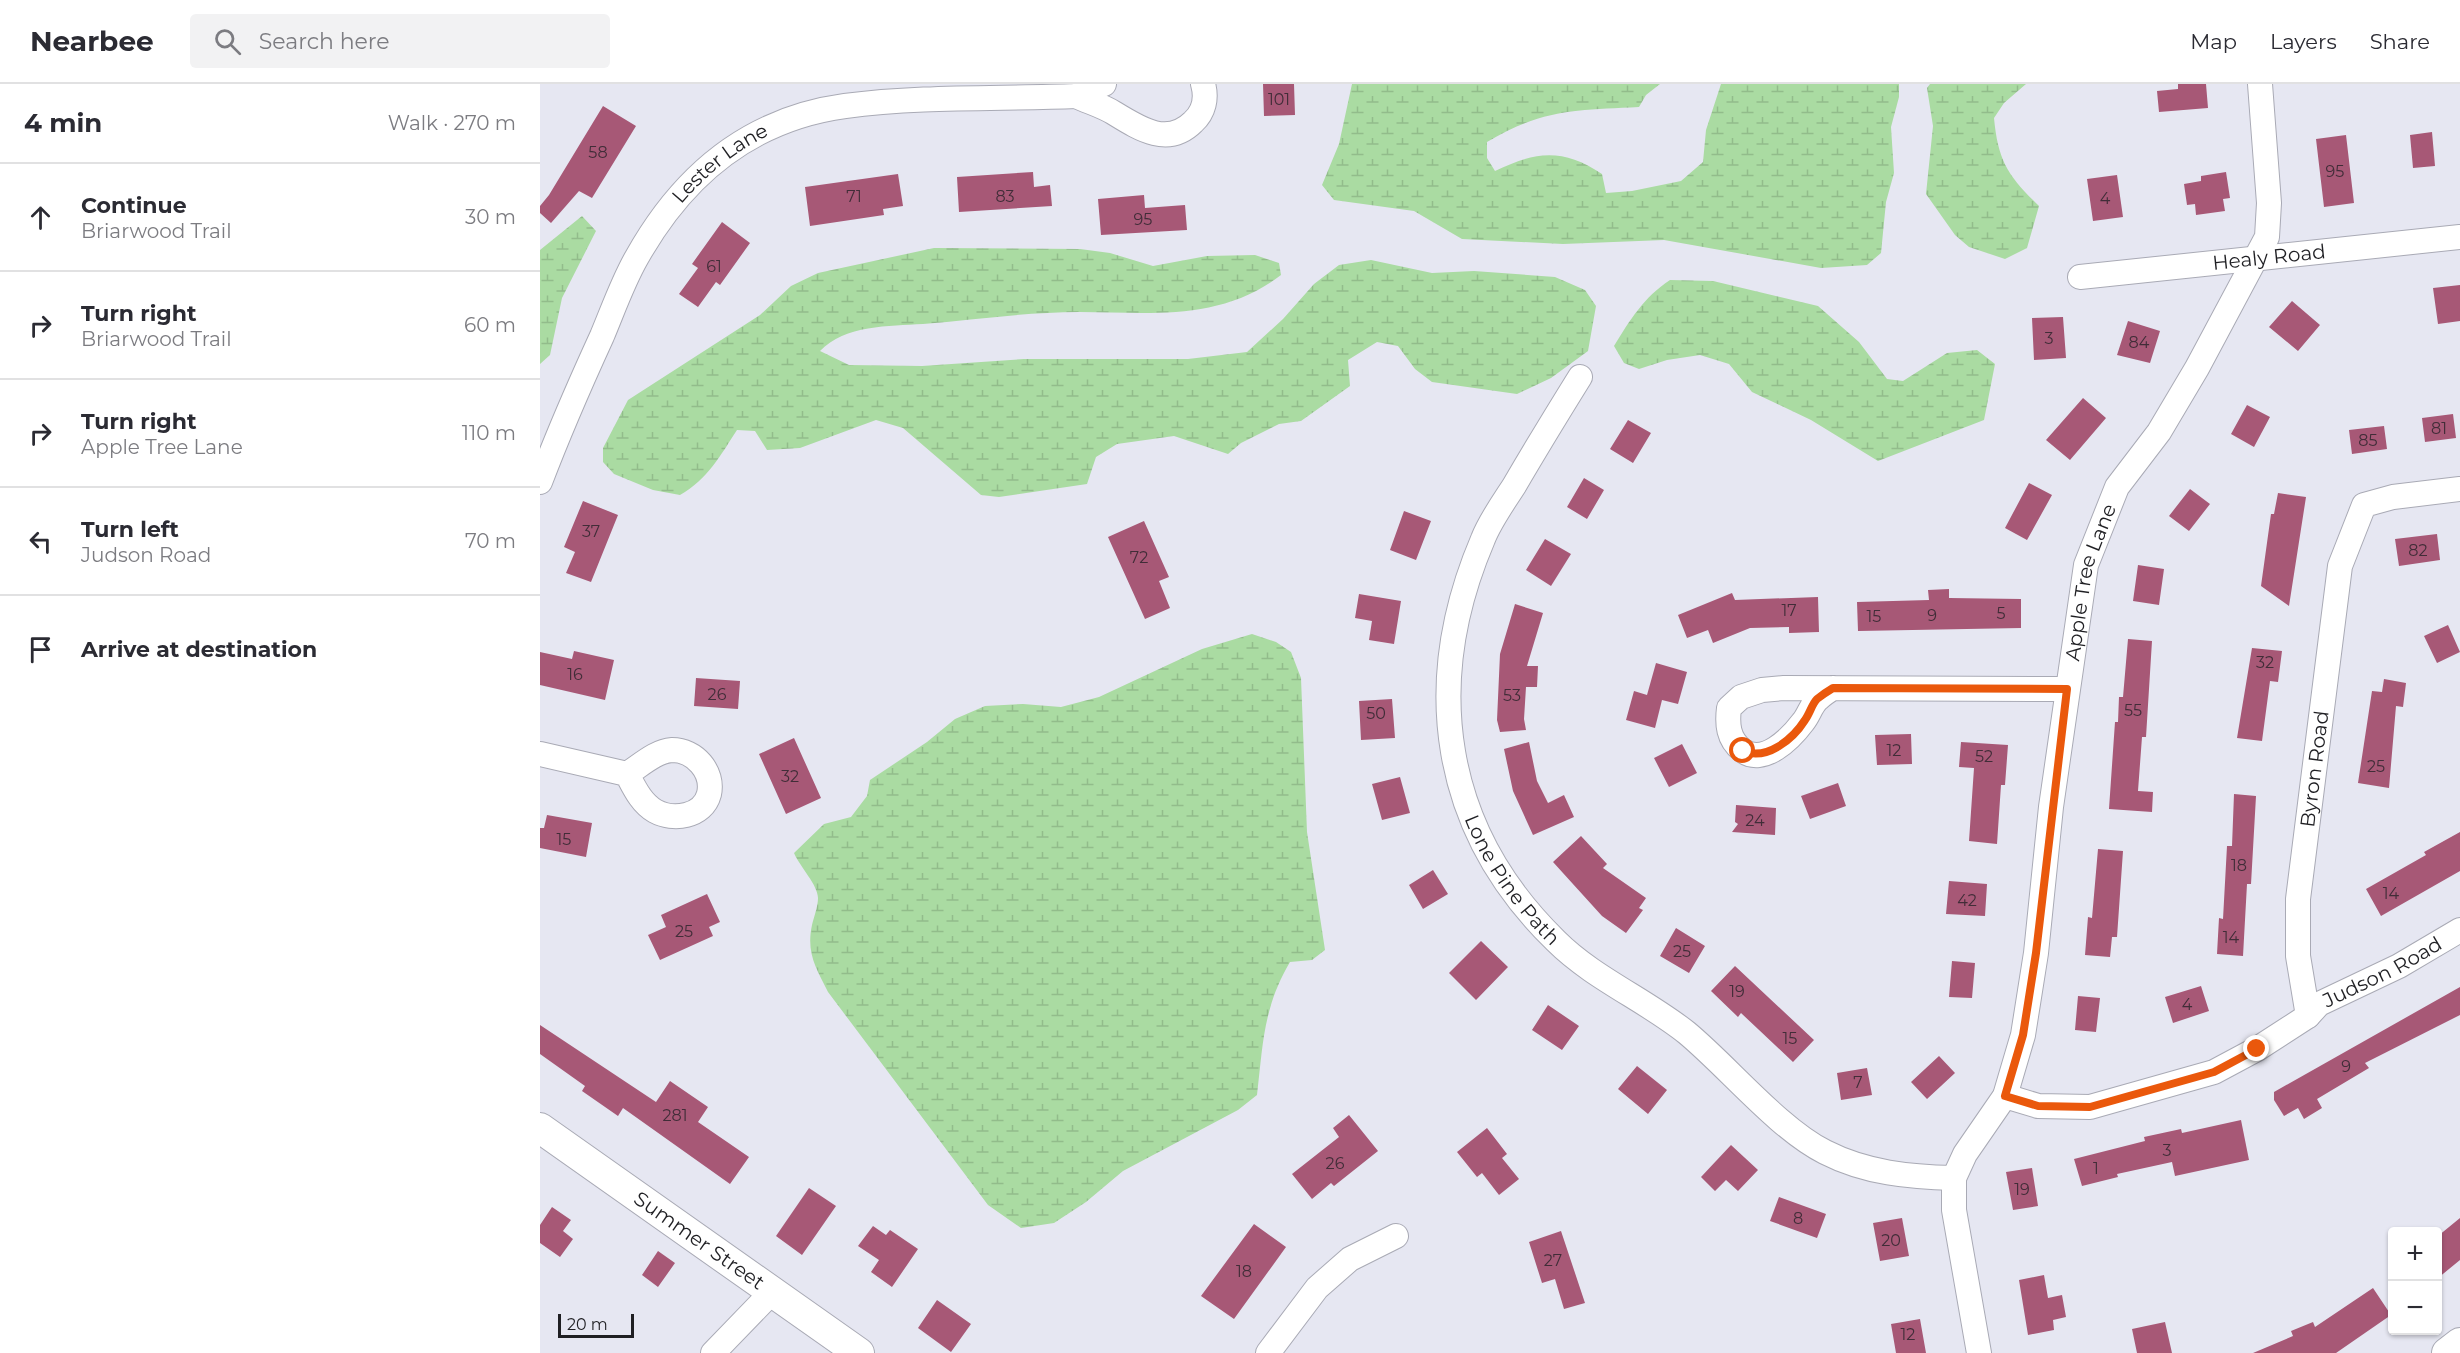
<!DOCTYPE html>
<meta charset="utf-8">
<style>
body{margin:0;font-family:Montserrat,sans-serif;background:#f2f2f3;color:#2b2b33}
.controls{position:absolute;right:18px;bottom:18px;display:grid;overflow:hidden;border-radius:6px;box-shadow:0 2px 4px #0004}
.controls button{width:54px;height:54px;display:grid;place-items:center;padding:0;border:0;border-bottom:2px solid #e1e1e2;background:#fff;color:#2b2b33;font:30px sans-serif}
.scale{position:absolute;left:18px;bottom:15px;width:76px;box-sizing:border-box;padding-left:6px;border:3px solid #1f1f23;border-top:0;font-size:16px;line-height:21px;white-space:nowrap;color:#1f1f23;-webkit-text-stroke:4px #e6e7f2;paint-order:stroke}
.stop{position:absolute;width:18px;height:18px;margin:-14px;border:4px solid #ea580c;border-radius:50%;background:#fff}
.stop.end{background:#ea580c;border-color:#fff;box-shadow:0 2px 6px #0008}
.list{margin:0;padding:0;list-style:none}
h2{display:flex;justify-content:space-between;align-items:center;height:78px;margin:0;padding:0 24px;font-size:26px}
h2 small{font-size:20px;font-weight:400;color:#7c7c81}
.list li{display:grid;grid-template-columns:39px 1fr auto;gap:18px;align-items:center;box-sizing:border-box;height:108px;padding:0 24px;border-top:2px solid #e1e1e2}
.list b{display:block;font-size:22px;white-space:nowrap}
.list p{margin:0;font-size:20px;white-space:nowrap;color:#7c7c81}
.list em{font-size:20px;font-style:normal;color:#7c7c81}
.icon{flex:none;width:33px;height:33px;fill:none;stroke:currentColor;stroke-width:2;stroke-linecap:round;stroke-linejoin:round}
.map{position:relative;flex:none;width:1920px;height:1269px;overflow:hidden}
header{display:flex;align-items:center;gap:36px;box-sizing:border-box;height:84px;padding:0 30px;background:#fff;border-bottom:2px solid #e1e1e2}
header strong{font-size:28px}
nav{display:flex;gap:33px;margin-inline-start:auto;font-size:21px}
.search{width:420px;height:54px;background:#f2f2f3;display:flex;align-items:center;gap:15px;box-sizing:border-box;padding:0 21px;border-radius:6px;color:#7c7c81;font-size:22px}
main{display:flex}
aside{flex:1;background:#fff}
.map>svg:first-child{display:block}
.wetland{fill:url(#wetland-marsh)}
.building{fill:#a75876}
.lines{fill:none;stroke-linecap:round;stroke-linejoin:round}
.minor-casing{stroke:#a9aab5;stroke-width:26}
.tertiary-casing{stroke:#a9aab5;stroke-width:32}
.minor{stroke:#fff;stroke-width:24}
.tertiary{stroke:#fff;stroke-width:30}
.route{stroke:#ea580c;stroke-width:8}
.labels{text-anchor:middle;stroke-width:4.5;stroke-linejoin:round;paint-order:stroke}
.number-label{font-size:16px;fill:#412d38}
.street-label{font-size:20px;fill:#1f1f23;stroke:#e6e7f2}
</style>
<header>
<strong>Nearbee</strong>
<div class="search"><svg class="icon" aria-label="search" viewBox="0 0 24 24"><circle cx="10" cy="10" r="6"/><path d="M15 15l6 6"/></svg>Search here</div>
<nav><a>Map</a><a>Layers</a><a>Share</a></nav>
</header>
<main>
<aside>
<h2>4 min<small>Walk · 270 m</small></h2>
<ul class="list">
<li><svg class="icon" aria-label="ahead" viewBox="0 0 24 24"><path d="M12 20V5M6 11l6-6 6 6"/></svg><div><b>Continue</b><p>Briarwood Trail</p></div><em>30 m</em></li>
<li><svg class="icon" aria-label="right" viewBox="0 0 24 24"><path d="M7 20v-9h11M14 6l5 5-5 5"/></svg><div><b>Turn right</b><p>Briarwood Trail</p></div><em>60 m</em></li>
<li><svg class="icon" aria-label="right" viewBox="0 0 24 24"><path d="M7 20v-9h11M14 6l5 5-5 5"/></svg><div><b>Turn right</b><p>Apple Tree Lane</p></div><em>110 m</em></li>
<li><svg class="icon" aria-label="left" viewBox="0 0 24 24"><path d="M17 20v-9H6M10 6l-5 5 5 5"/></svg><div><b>Turn left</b><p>Judson Road</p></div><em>70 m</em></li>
<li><svg class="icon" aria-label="arrive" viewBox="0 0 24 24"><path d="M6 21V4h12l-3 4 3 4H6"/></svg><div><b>Arrive at destination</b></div></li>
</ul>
</aside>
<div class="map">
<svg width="1920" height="1269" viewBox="0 0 1920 1269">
<defs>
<pattern id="wetland-marsh" width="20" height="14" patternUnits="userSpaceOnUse" patternTransform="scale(1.5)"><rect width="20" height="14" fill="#aadba2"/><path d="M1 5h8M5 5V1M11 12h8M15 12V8" fill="none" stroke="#92bc8b"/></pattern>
</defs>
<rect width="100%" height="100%" fill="#e6e7f2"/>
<path class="wetland" d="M812 0H1120L1106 11 1099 23C1038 26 1001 25 947 58V74L955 87C996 67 1023 64 1062 90L1066 109 1092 107 1141 97 1163 78 1166 46 1181 0H1359V13L1351 43 1354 89 1346 118 1341 169 1327 181 1281 184 1124 156 1023 160 922 155 874 127 794 116 782 101 799 60Z
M1390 0H1486L1464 19 1454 34C1458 77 1468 92 1499 122L1487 164 1465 175 1429 163 1415 151 1386 110 1393 42 1387 4Z
M42 132 56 147 22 214 10 271 0 280V166Z
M394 164 540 165 570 169 613 182 667 172 715 171 739 179 741 191C679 238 611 228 539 228 487 228 435 236 383 240 349 242 305 241 280 267L309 281 382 282 484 275H648L707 268 743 235 774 200 799 181 831 176 892 189 934 187 1015 193 1045 206 1056 222 1048 267 1011 294 977 310 892 298 875 285 858 262 837 258 808 276 810 302 761 337 739 340 701 359 688 370 634 352 577 360 556 373 547 400 459 413 441 411 363 344 336 336 260 364 227 366 215 347 197 346C180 372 168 395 140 411L113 406 74 390 63 378V364L88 316 220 231 251 202 278 189Z
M1130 196 1173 197 1278 222 1319 258 1347 295 1363 297 1407 269 1437 266 1455 280 1444 336 1338 377 1271 336 1212 308 1189 280 1160 271 1127 276 1099 285 1084 279 1074 262C1090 236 1104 213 1130 196Z
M712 550 736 558 751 568 761 594 767 748 785 866 772 876 750 878C723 924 723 960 717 1011L698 1026 583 1087 546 1118 514 1139 481 1144 448 1121 288 908C276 884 266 869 272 841 274 833 278 822 278 814 278 801 260 783 254 769L284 740 311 733 327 712 330 696 387 658 415 635 445 622 483 620 521 623 559 613 662 565Z"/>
<path class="building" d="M723 0H754L755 31 724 32Z
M1638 0H1666L1668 24 1619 28 1617 7 1638 5Z
M63 22 96 42 52 114 39 107 11 139 0 129V122L9 111Z
M1892 48 1895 82 1873 84 1870 51Z
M1806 51 1814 119 1784 123 1776 55Z
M493 88 494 103 510 101 512 122 419 128 417 93Z
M1686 88 1690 114 1683 115 1685 127 1656 131 1655 120 1647 121 1644 100 1661 97V92Z
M358 90 363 122 343 125 344 131 270 142 265 103Z
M1577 91 1583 133 1553 137 1547 95Z
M604 111 605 124 645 121 647 146 561 151 558 115Z
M182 138 210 159 180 201 176 198 158 223 139 210 158 184 152 180Z
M1920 201V237L1898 240 1893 204Z
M1752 217 1780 241 1758 267 1729 243Z
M1523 233 1526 274 1494 276 1492 234Z
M1588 237 1620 247 1610 279 1577 271Z
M1543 314 1566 334 1530 376 1506 356Z
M1707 321 1730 333 1714 363 1691 350Z
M1913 330 1916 354 1885 358 1882 334Z
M1088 336 1111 349 1093 379 1070 365Z
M1844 342 1847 365 1812 370 1809 346Z
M1044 394 1064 406 1047 435 1027 423Z
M1489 399 1512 411 1487 456 1465 444Z
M1650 405 1670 420 1649 447 1629 432Z
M1738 409 1766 413 1749 522 1721 502 1731 430H1734Z
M43 417 78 431 51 498 26 489 35 468 24 463Z
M864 427 891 437 876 476 850 466Z
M604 437 629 493 619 497 630 524 605 535 568 453Z
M1897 450 1900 476 1859 482 1855 455Z
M1005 455 1031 470 1011 502 986 486Z
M1598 481 1624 485 1619 521 1593 517Z
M1409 505V514L1481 515V544L1318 547 1317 518 1389 516 1388 506Z
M1192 509 1195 516 1278 513 1279 548 1249 549V543L1210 544 1173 559 1168 546 1147 554 1138 531Z
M819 510 861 517 854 560 829 556 832 537 815 534Z
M975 520 1003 529 987 582H998L997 603H986L984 635 986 646 960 648 957 636 960 570Z
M1908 541 1920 568 1897 579 1884 552Z
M1588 555 1612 557 1606 653H1602L1598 707 1613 708 1612 728 1569 725 1575 638H1578L1579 613H1583Z
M1712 564 1742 567 1738 598 1730 597 1722 657 1697 654Z
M34 567 74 576 65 616 0 601V568L32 575Z
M1116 579 1147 588 1138 620 1122 616 1115 644 1086 636 1094 607 1107 611Z
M156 594 200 597 198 625 154 622Z
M1844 595 1866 599 1863 623 1856 622 1849 704 1818 699 1832 607 1842 608Z
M852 615 855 654 821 656 819 617Z
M1371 650 1372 680 1337 681 1335 651Z
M254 654 281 714 246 730 219 670Z
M989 658 997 697 1008 719 1024 711 1034 733 993 751 973 707 964 665Z
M1421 658 1468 661 1465 701H1461L1457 760 1429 757 1434 684 1419 683Z
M1142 660 1157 689 1129 703 1114 674Z
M860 693 870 729 842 736 832 700Z
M1298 699 1306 722 1270 735 1261 712Z
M1694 710 1716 712 1711 800H1707L1703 872 1677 870 1679 834 1683 835 1687 762H1692Z
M1196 721 1236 724 1235 751 1192 748 1198 740 1195 738Z
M7 731 52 739 46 773 0 764V744H4Z
M1920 748V787L1841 832 1826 805 1886 771 1884 768Z
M1041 752 1067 780 1063 784 1106 814 1099 824 1103 826 1086 849 1062 832 1013 778Z
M1558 765 1583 767 1577 853H1572L1570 873 1545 871 1548 833 1552 834Z
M893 786 908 810 883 825 869 801Z
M1409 797 1447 800 1445 832 1406 830Z
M167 810 180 838 169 843 173 852 120 876 108 851 126 843 121 831Z
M1136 844 1165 862 1149 889 1120 872Z
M941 857 968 883 936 916 909 889Z
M1412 877 1435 879 1432 914 1409 913Z
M1195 882 1274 956 1253 978 1201 929 1198 933 1171 907Z
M1661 902 1669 927 1633 939 1625 913Z
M1920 903V931L1825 979 1829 984 1777 1015 1782 1024 1764 1035 1758 1024 1744 1032 1734 1016V1008Z
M1538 912 1560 914 1556 948 1535 946Z
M1008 921 1039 942 1022 966 992 946Z
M0 941 116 1018 130 997 168 1023 158 1038 209 1073 190 1100 83 1024 78 1032 42 1007 45 1002 0 970Z
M1399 972 1415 989 1387 1015 1371 998Z
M1097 982 1127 1006 1108 1030 1078 1005Z
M1327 984 1332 1011 1301 1016 1297 989Z
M809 1031 838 1067 794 1102 791 1099 772 1115 752 1090 799 1053 793 1044Z
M1701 1036 1709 1076 1635 1092 1632 1078 1577 1090 1578 1093 1542 1102 1534 1075 1605 1057 1604 1053 1641 1045 1642 1049Z
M947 1044 967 1070 962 1074 979 1095 959 1111 942 1089 937 1093 917 1068Z
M1191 1061 1218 1086 1198 1107 1186 1096 1175 1107 1161 1093Z
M1492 1084 1498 1122 1473 1126 1466 1088Z
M269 1104 296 1122 262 1171 236 1152Z
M1239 1113 1286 1130 1277 1154 1230 1137Z
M12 1123 31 1136 23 1147 33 1155 20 1173 0 1159V1141Z
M1362 1134 1369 1172 1340 1177 1333 1139Z
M1920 1134V1176L1898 1194V1152Z
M714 1140 746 1163 694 1235 661 1212Z
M333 1142 346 1151 350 1146 378 1165 352 1203 331 1188 339 1176 318 1162Z
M1021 1147 1045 1219 1024 1225 1015 1195 1002 1199 989 1158Z
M118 1167 135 1179 118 1203 102 1191Z
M1504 1191 1508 1214 1522 1211 1526 1233 1513 1236 1514 1246 1488 1251 1479 1196Z
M1833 1204 1851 1231 1796 1269H1713L1753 1252 1751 1247 1773 1238 1775 1243Z
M397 1216 431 1240 411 1268 378 1244Z
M1380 1235 1386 1269H1356L1351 1240Z
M1625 1238 1632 1269H1597L1592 1245Z"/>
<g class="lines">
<defs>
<g id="minor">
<path d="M536 12C549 18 563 22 574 29 600 45 628 63 653 38 664 28 667 14 663 0"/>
<path id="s1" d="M1540 193 1920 153"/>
<path id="s2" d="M1040 293C1017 330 995 366 974 402 963 419 950 437 943 455 881 600 901 745 1016 857 1053 894 1106 916 1147 949 1189 984 1239 1045 1285 1068 1326 1089 1370 1093 1414 1094"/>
<path id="s3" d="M0 398C19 348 40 300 62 252 73 226 83 197 97 173 143 91 209 35 305 22 381 12 460 15 536 12L564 0"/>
<path d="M1293 604C1288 607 1282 611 1278 615 1271 621 1269 631 1263 638 1251 654 1223 683 1202 666 1188 655 1187 640 1189 624L1201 613 1222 606 1244 604 1527 605"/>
<path d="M0 670 87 690C101 681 116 667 132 666 155 666 174 688 169 710 163 733 133 737 115 727 101 719 94 703 87 690"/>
<path id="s4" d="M1768 932 1758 872V815L1800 482 1824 421 1853 413 1920 405"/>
<path id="s5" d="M1465 1012 1498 1022 1550 1023 1674 988 1717 965 1768 932 1779 920 1859 882 1920 846"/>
<path d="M173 1269 234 1206"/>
<path d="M728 1269 777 1204 810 1175 856 1152"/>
<path id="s6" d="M1439 1269 1414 1126V1094L1425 1070 1465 1012 1483 951 1496 869 1511 723 1546 481 1577 403 1619 348 1657 284 1727 153 1729 119 1720 0"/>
</g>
<g id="tertiary">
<path id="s7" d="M0 1044 319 1269"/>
<path d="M1907 1269 1920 1259"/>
</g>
</defs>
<use href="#minor" class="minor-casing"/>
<use href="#tertiary" class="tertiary-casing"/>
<use href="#minor" class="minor"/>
<use href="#tertiary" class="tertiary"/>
</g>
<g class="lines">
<path class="route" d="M1203 667C1227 677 1253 655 1265 636 1270 629 1272 620 1277 615 1282 611 1288 607 1293 604L1527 605 1496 869 1483 951 1465 1012 1498 1022 1550 1023 1674 988 1717 965"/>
</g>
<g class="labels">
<g class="number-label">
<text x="739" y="21">101</text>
<text x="58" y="74">58</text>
<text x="1795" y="93">95</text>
<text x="314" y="118">71</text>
<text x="465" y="118">83</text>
<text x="1565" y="120">4</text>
<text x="603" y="141">95</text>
<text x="174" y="188">61</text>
<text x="1509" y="260">3</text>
<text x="1599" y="264">84</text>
<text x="1899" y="350">81</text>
<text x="1828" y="362">85</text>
<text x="51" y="453">37</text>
<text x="1878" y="472">82</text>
<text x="599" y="479">72</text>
<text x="1249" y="532">17</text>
<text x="1461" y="535">5</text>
<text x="1392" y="537">9</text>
<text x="1334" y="538">15</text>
<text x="1725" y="584">32</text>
<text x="35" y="596">16</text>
<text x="177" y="616">26</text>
<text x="972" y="617">53</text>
<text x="1593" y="632">55</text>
<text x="836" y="635">50</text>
<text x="1354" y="672">12</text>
<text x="1444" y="678">52</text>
<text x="1836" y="688">25</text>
<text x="250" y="698">32</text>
<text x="1215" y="742">24</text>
<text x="24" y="761">15</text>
<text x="1699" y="787">18</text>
<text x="1851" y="815">14</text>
<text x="1427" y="822">42</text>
<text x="144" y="853">25</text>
<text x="1691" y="859">14</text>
<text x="1142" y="873">25</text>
<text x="1197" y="913">19</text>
<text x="1647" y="926">4</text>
<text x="1250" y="960">15</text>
<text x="1806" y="988">9</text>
<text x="1318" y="1004">7</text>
<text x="135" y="1037">281</text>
<text x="1627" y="1072">3</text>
<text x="795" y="1085">26</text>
<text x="1556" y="1090">1</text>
<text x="1482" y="1111">19</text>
<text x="1258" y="1140">8</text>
<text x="1351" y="1162">20</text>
<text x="1013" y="1182">27</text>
<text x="704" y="1193">18</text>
<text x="1368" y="1256">12</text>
</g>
<g class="street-label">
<text dy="7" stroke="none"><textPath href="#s3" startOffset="372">Lester Lane</textPath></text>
<text dy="7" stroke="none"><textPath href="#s1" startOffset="190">Healy Road</textPath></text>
<text dy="7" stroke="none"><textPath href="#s6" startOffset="796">Apple Tree Lane</textPath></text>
<text dy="7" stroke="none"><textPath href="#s4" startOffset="249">Byron Road</textPath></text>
<text dy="7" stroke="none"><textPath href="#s2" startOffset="550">Lone Pine Path</textPath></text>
<text dy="7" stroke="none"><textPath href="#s5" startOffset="412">Judson Road</textPath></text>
<text dy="7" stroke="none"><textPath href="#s7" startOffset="195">Summer Street</textPath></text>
</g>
</g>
</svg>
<div class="controls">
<button>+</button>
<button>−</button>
</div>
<div class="scale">20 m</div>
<div class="stop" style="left:1203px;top:667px"></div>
<div class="stop end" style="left:1717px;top:965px"></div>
</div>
</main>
